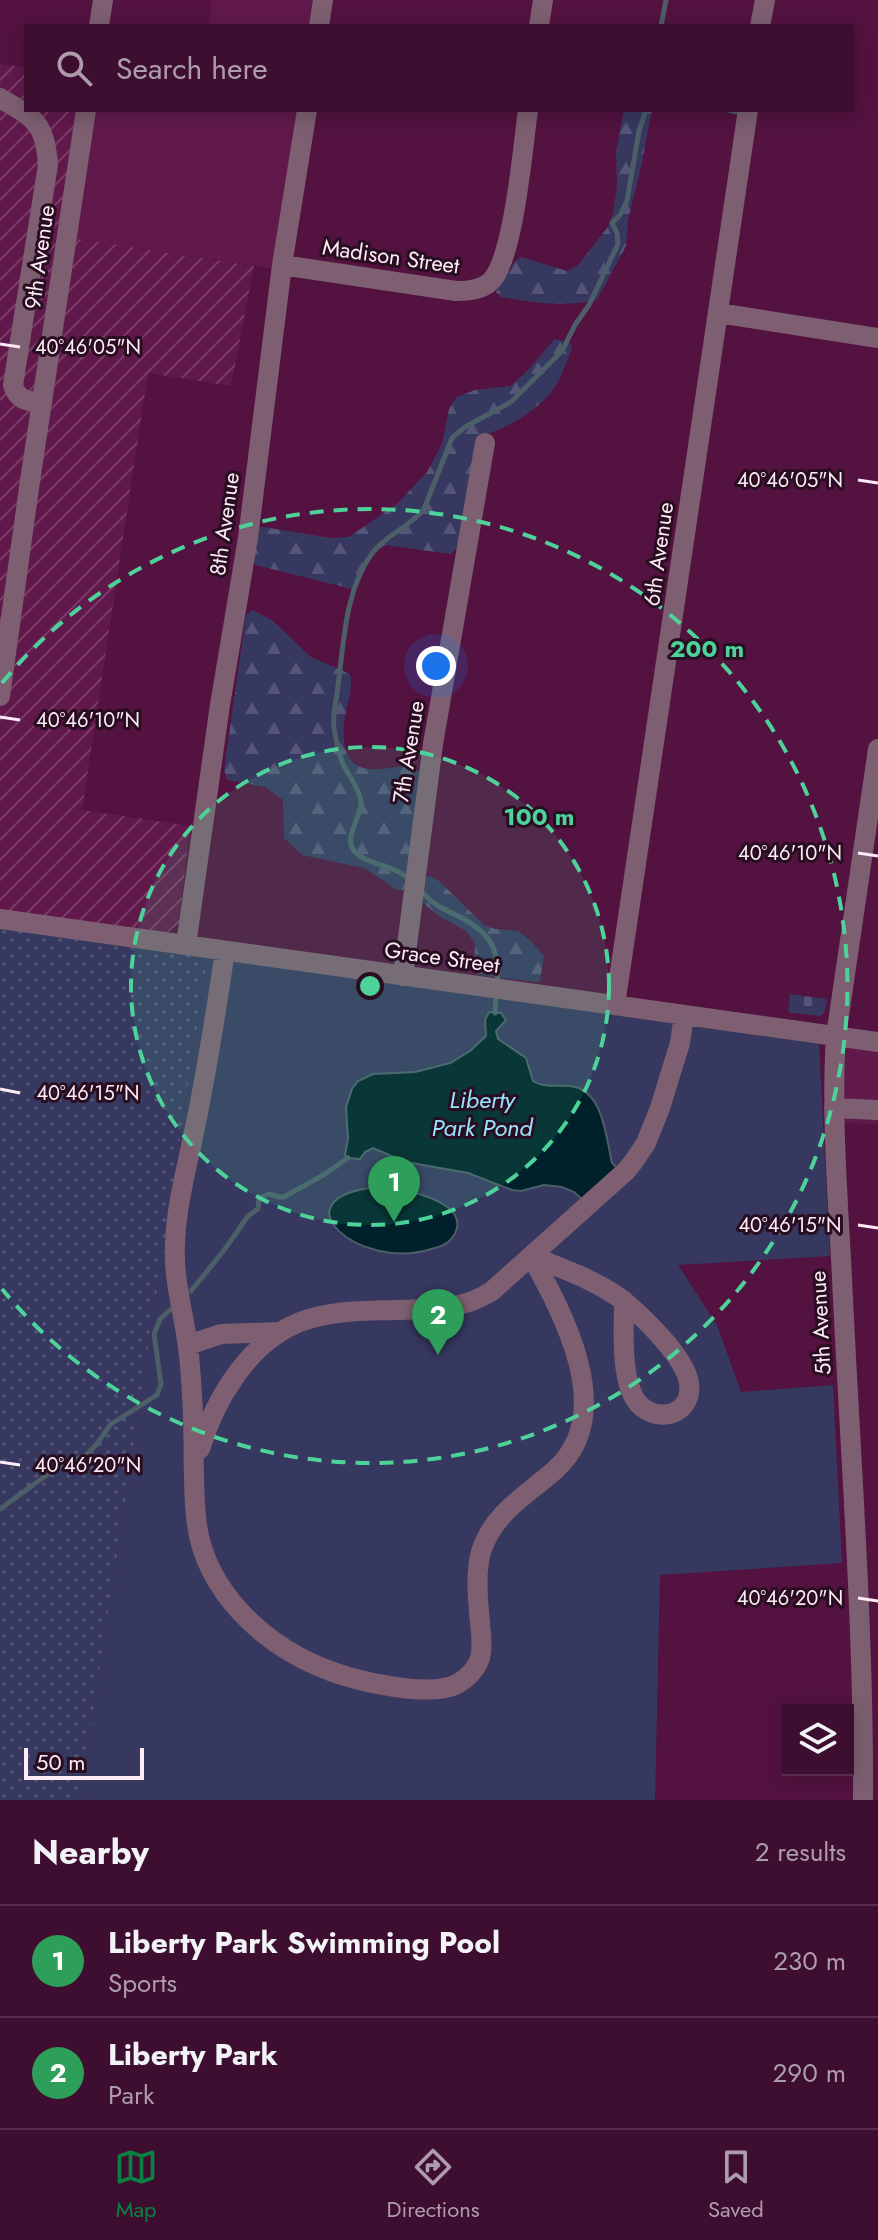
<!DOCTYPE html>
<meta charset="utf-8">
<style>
body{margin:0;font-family:Jost,sans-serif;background:#451738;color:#f1f3f6}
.controls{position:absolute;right:24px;bottom:24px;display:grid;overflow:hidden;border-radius:0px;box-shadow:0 4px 20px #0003}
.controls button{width:72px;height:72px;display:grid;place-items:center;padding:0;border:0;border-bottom:2px solid #572e4c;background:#3e0e30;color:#f1f3f6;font:40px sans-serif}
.scale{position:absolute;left:24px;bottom:20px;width:120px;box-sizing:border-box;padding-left:8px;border:4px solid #fdecf6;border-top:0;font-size:22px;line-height:28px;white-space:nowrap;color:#fdecf6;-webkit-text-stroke:6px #290d20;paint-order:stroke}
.you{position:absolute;left:436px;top:666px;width:28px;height:28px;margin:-20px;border:6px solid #fff;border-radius:50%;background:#1a73e8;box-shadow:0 0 0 12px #1a73e833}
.badge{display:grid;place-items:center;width:52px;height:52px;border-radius:50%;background:#0b8043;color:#fff;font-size:26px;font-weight:700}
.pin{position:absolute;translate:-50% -66px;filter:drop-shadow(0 2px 4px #0008)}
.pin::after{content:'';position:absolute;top:42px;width:28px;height:24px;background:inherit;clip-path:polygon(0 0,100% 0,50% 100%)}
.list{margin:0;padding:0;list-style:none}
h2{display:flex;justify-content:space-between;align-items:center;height:104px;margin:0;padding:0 32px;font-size:34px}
h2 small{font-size:26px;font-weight:400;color:#ad9cab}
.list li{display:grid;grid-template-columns:52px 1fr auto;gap:24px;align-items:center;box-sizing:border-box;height:112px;padding:0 32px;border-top:2px solid #572e4c}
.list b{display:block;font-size:30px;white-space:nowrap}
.list p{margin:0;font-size:26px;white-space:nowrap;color:#ad9cab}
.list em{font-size:26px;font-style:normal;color:#ad9cab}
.icon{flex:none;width:44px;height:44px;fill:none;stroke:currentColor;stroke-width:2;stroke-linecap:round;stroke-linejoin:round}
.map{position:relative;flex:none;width:878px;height:1800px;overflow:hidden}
.search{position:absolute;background:#3e0e30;box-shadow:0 4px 20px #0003;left:24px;right:24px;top:24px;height:88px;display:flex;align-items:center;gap:20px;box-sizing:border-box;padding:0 28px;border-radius:0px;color:#ad9cab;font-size:30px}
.sheet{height:328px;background:#3e0e30}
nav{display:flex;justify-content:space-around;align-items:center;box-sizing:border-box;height:112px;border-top:2px solid #572e4c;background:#3e0e30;font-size:22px;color:#ad9cab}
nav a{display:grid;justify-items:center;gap:4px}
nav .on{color:#0b8043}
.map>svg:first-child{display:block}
.built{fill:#61194c}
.industrial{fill:url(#industrial-furrows)}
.grass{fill:url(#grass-dots)}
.forest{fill:url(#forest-firs)}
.cemetery{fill:url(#cemetery-stones)}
.park{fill:#373860}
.water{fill:#00212b;stroke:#4c5e68;stroke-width:2}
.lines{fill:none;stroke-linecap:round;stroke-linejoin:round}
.stream{stroke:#4c5e68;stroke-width:5}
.minor{stroke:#7d5f71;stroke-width:20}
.ticks{fill:none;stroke:#fdecf6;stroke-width:3}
.ring{fill:none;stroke:#4dd39a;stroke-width:4;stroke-dasharray:14 10}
.labels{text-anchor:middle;stroke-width:6;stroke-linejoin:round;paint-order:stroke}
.street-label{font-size:22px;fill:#fdecf6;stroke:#290d20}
.water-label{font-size:24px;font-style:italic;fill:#99e3fd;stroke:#290d20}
.ticks-label{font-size:20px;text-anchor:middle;fill:#fdecf6;stroke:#290d20;stroke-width:6;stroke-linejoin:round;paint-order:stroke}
.centre{fill:#4dd39a;stroke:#290d20;stroke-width:4}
.ring-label{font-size:24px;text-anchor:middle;font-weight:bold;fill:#4dd39a;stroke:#290d20;stroke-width:6;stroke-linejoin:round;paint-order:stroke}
</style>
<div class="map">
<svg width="878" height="1800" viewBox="0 0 878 1800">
<defs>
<pattern id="industrial-furrows" width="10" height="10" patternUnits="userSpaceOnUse" patternTransform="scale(2)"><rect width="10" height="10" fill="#61194c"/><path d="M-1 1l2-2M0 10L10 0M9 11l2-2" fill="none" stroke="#793b66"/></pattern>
<pattern id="grass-dots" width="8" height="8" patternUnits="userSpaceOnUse" patternTransform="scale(2)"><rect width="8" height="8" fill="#373860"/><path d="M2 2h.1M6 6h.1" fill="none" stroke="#557" stroke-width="1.8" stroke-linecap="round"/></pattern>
<pattern id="forest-firs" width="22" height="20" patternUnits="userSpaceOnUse" patternTransform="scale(2)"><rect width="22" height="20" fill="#373860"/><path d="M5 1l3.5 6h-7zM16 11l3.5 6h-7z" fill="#557"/></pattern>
<pattern id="cemetery-stones" width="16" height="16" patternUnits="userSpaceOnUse" patternTransform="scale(2)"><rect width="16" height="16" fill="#373860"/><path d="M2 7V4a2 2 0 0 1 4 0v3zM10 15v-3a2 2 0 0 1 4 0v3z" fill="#557"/></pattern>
</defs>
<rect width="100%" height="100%" fill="#531240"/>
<path class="built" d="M212 0H316L312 26H208Z
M78 110H300L276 269 58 236Z
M846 1047 878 1052V1124L842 1123Z"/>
<path class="industrial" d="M0 64 26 68V110H78L59 236 254 266 231 386 148 373 82 810 190 826 179 923 167 933 0 910Z"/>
<path class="grass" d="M0 927 208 956 80 1800H0Z"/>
<path class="forest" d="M624 110H652L640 172 628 220 626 246 597 300C566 307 533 303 501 297L496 292 516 260 521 257 567 271 578 265 607 228 613 214 617 186 616 152Z
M555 339 570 343 572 349C566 362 561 380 552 391 536 411 511 426 487 434L458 547 451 554 385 545C370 555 363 572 356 589H352L256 565 252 561 257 528 264 527 331 538 349 537 398 503 427 472 442 444 449 409 457 397 475 390 511 386 527 371Z
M252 610 272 620 311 657 350 674C354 690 346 706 344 723 340 775 367 773 408 765L420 772 406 886 403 890H397L364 868 302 855 284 838 283 800 265 787 227 780 224 770 246 615Z
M430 876 439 881 484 925 495 929 518 931 532 942 544 956 540 981 536 982 478 975 474 968 475 943 466 931 439 916 423 903 426 877Z"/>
<path class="cemetery" d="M790 994 827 999 825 1011 819 1016 788 1012Z"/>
<path class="park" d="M208 956 819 1043 830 1256 678 1265 717 1325 741 1392 833 1385 842 1563 660 1575 655 1800H80Z"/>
<path class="water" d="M489 1012 501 1013 506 1020 496 1031 498 1039 526 1058 533 1081C544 1088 557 1085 570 1086 603 1089 606 1137 612 1163L618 1169 583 1200 574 1192 562 1187 544 1185 521 1191 512 1190 468 1173 406 1162 373 1148 365 1152 360 1159 348 1158 345 1155 348 1139 346 1107 352 1089 358 1081 373 1074 415 1072 450 1063 470 1051 486 1036 485 1020Z
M376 1187C397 1187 479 1201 452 1238 447 1245 439 1247 431 1249 361 1272 274 1199 376 1187Z"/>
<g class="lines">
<path class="stream" d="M661 26 666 0
M729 110 737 112
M410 880C393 864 368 865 356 853 341 839 362 817 361 802 360 789 348 775 343 764 338 753 336 739 334 728 332 715 337 699 338 686 344 641 345 589 373 552 387 534 410 527 424 509L452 438 465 427 511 402 562 351 575 325 589 305 618 244 617 233 612 223 620 215 627 201 639 131 646 110
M420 890C425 894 429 900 434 903 440 908 449 911 456 915 489 931 501 948 497 985
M495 1013 496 995
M191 1291 225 1249 248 1216 258 1209 259 1198 269 1194 279 1197H284L325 1174 348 1158
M0 1509 55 1469 86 1455 96 1445 111 1424 157 1395 161 1384 154 1334 160 1319 171 1309"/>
<path class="minor" d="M99 26 103 0
M319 26 323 0
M539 26 543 0
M760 26 765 0
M0 98C35 119 45 122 48 165L13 385C17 400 27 401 42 403
M282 265 456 291C469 291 482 290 491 281 514 258 523 145 528 110
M718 313 878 338
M0 696 30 481 86 110
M0 919 878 1042
M186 945 220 705 248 538 282 265 307 110
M225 951C217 1006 208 1062 197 1118 189 1159 177 1200 175 1242 173 1276 182 1307 187 1340 190 1359 191 1378 192 1396 195 1436 192 1477 196 1516 202 1591 266 1648 333 1672 361 1682 430 1698 457 1684 467 1679 477 1668 480 1658 483 1647 481 1634 480 1623 478 1600 475 1574 481 1552 493 1513 527 1495 555 1470 618 1414 563 1313 531 1256
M403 976 433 744 485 443
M615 1005 748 110
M834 1108 878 1110
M531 1256C563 1269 596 1280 624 1301
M624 1301C644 1318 685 1357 689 1383 694 1420 645 1426 632 1393 621 1369 624 1328 624 1301Z
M188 1345 221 1334 280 1332
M200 1449C215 1399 249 1342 300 1322 331 1310 365 1311 397 1310 432 1309 463 1310 492 1291L626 1171 634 1161 646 1143 660 1108 680 1043 684 1015
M863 1800C864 1626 850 1452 842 1278 838 1198 831 1117 836 1036L878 749"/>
</g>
<path class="ticks" d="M0 344 20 347M858 480 878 483M0 717 20 720M858 853 878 856M0 1089 20 1093M858 1225 878 1228M0 1462 20 1465M858 1598 878 1601"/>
<circle cx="370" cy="986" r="239" fill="#4dd39a" fill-opacity=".12"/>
<g class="ring">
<circle cx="370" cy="986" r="239"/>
<path d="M2 683A477 477 0 1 1 2 1289"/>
</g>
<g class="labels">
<g class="street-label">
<text transform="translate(391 256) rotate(8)" y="8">Madison Street</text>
<text transform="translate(39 257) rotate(-82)" y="8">9th Avenue</text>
<text transform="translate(224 524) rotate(-82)" y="8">8th Avenue</text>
<text transform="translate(658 554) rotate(-82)" y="8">6th Avenue</text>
<text transform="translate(408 752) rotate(-81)" y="8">7th Avenue</text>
<text transform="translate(442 957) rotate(8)" y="8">Grace Street</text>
<text transform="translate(820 1323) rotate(-93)" y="8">5th Avenue</text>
</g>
<g class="water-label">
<text x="482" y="1108">Liberty<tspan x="482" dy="28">Park Pond</tspan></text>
</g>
</g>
<g class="ticks-label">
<text x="88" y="354">40°46'05"N</text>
<text x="790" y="487">40°46'05"N</text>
<text x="88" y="727">40°46'10"N</text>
<text x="790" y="860">40°46'10"N</text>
<text x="88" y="1100">40°46'15"N</text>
<text x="790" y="1232">40°46'15"N</text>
<text x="88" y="1472">40°46'20"N</text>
<text x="790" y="1605">40°46'20"N</text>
</g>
<circle cx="370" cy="986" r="12" class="centre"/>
<g class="ring-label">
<text x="707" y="657">200 m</text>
<text x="539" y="825">100 m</text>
</g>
</svg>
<div class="controls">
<button><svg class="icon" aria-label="layers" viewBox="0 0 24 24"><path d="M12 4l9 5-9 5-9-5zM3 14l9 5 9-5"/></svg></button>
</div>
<div class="scale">50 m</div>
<div class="you"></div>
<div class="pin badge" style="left:394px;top:1222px;background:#2e9e5b">1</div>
<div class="pin badge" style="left:438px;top:1355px;background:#2e9e5b">2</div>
<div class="search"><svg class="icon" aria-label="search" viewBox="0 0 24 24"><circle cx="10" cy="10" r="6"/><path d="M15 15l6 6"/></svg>Search here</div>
</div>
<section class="sheet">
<h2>Nearby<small>2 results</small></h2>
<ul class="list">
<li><span class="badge" style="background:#2e9e5b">1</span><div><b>Liberty Park Swimming Pool</b><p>Sports</p></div><em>230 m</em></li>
<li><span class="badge" style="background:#2e9e5b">2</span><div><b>Liberty Park</b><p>Park</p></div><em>290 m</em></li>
</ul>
</section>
<nav>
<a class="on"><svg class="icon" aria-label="map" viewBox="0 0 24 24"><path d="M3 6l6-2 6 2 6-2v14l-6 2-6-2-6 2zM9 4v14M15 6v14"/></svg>Map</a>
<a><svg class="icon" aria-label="directions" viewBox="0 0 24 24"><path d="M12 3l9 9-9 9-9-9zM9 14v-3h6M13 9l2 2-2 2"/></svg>Directions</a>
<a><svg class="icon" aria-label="saved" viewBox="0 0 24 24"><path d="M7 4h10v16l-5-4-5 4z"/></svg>Saved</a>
</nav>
